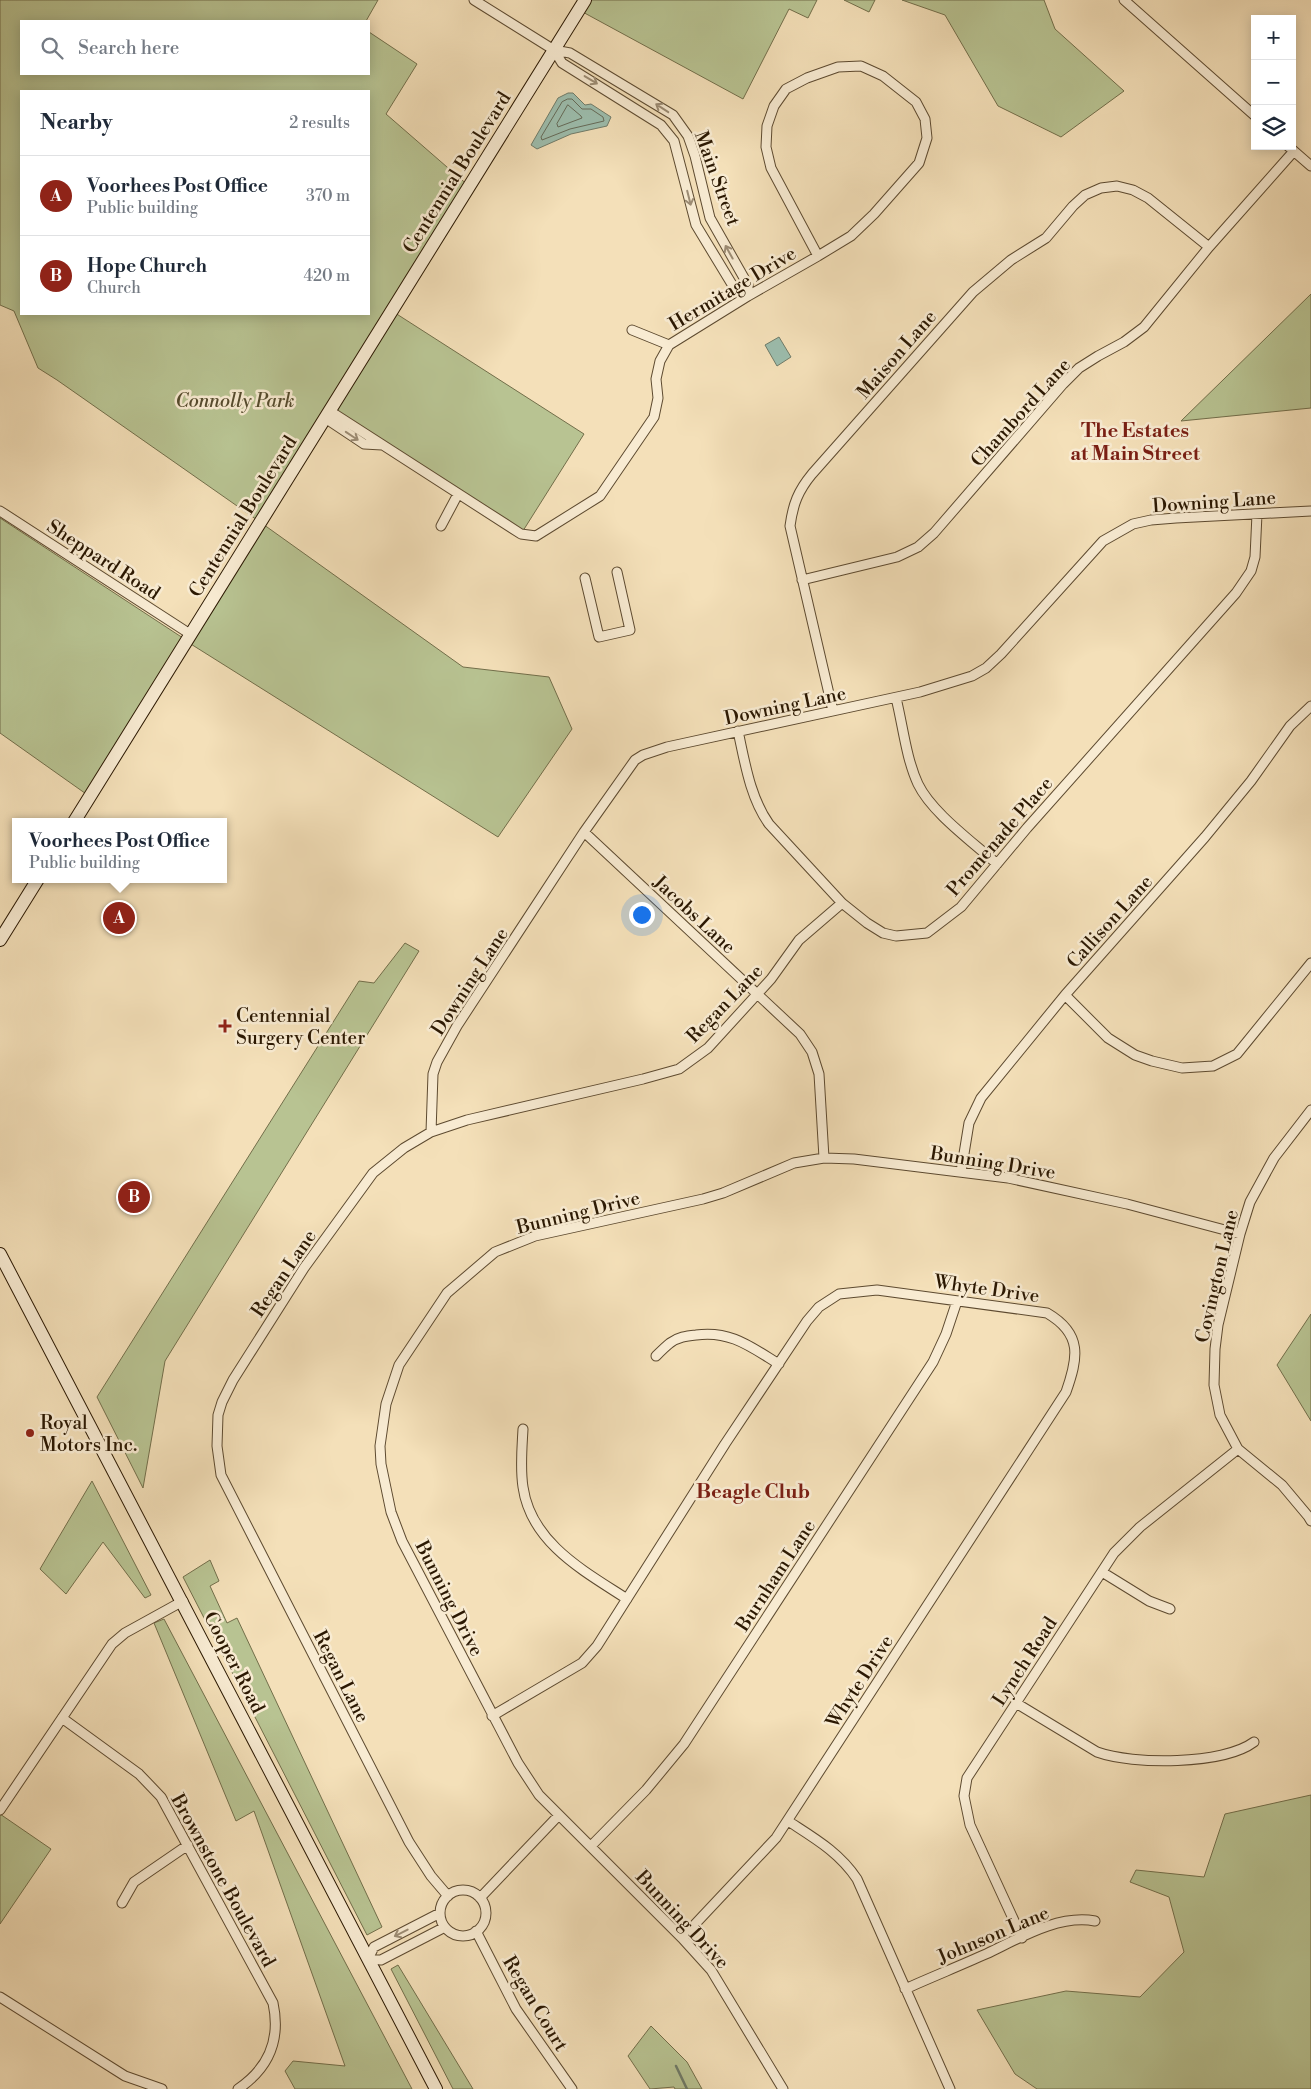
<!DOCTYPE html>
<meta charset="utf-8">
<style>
body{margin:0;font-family:"Libre Bodoni",serif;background:#f2f2f3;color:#1f2937}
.controls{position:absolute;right:15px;top:15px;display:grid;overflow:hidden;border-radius:0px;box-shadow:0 2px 12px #0003}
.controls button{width:45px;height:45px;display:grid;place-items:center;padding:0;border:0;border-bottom:1px solid #e0e1e3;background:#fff;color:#1f2937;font:25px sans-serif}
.you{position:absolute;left:641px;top:914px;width:18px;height:18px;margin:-12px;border:4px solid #fff;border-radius:50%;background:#1a73e8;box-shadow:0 0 0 8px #1a73e833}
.badge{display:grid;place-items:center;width:32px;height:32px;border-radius:50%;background:#8f2418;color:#fff;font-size:16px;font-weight:700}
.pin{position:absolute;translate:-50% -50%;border:2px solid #fff;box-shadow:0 1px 5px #0006}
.popup{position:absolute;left:12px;top:818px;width:215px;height:65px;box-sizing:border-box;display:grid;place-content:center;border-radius:0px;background:#fff;filter:drop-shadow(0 1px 4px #0005);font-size:16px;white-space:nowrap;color:#747a83}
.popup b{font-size:19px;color:#1f2937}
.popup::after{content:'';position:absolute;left:50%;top:100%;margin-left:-10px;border:10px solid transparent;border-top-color:#fff}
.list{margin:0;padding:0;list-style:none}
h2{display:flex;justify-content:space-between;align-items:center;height:65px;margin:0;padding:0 20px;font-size:21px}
h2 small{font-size:16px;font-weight:400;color:#747a83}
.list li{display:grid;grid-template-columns:32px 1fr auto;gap:15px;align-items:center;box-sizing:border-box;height:80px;padding:0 20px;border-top:1px solid #e0e1e3}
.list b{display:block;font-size:19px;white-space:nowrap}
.list p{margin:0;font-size:16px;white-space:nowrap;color:#747a83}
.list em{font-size:16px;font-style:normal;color:#747a83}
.icon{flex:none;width:28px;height:28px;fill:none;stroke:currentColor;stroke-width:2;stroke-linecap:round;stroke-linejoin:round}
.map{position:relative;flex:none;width:1311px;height:2089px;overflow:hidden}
.search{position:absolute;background:#fff;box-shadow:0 2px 12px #0003;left:20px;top:20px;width:350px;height:55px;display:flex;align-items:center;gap:12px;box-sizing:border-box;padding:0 18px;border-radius:0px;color:#747a83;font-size:19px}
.panel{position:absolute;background:#fff;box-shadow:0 2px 12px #0003;left:20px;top:90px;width:350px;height:225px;border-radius:0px}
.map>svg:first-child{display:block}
.green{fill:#b8c392;stroke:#726e4a;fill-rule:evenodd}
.water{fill:#9cbdad;stroke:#6f7b69}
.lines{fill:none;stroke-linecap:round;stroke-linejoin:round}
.shore{stroke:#646a58;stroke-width:1}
.stream{stroke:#6f7b69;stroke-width:2.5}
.street-casing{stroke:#5d4a30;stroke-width:11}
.secondary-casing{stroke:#2b1802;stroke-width:14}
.street{stroke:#f8ebd2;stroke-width:9}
.secondary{stroke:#f8ebd2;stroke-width:12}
.oneway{stroke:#9c8c74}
.poi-dot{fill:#8f2418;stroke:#f8ebd2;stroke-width:2}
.labels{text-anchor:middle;stroke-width:5;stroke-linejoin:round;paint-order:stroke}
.street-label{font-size:19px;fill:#2b1802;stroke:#f8ebd2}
.park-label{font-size:19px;font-style:italic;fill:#554b2d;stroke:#f8ebd2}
.poi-label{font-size:19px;fill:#2b1802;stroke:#f8ebd2;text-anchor:start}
.neighbourhood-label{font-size:20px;font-weight:bold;fill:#7a1f14;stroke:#f8ebd2}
</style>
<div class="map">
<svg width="1311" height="2089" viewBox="0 0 1311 2089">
<rect width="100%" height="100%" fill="#f4e0b9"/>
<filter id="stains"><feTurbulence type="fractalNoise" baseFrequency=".004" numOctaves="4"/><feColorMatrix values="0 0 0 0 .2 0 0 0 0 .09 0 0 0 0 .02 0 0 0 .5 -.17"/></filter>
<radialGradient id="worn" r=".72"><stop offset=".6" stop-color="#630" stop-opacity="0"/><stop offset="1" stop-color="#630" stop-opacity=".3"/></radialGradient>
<path class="green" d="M0 0H378L366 21H21V74H369V32L417 64 386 114 470 187 392 311 584 434 521 534 330 411 260 522 463 667 549 677 572 729 498 837 186 641 89 796 0 733V518L186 640 260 522 57 380 38 368 14 311 0 305ZM21 91H369V314H21Z
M585 0H817L808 18 789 9 743 99 579 10Z
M844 0H875L869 12Z
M902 0H1044L1055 29 1124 91 1061 137 998 106 945 15Z
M1311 294V408L1181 421Z
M405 943 419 951 165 1361 143 1488 97 1397 359 981 374 983Z
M1311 1314V1421L1277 1365Z
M92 1481 151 1595 145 1598 103 1542 66 1594 40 1569Z
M210 1560 219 1581 210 1586 227 1623 237 1618 382 1927 367 1935 183 1577Z
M164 1619 412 2089H295L285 2071 293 2061 345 2066 254 1811 236 1821 154 1623Z
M1311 1795V2089H1037L1015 2074 977 2010 1066 1991 1140 1997 1184 1952 1169 1897 1130 1882 1136 1870 1204 1877 1225 1814Z
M0 1814 51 1849 0 1924Z
M398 1965 473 2089H453L391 1969Z
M651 2026 687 2062 702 2089H675L674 2087 650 2089 628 2056Z"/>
<path class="water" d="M573 93 585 105 591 104 611 117 607 126 571 134 537 149 531 145 558 98 568 93Z
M779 337 791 357 777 366 765 345Z"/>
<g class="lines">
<path class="shore" d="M568 99H572L582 109H591L603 117 604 121 570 129 542 140 541 137 562 102Z
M568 105 581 116 582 118 558 127 557 124Z"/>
<path class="stream" d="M676 2066 687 2089"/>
<defs>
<path id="street" d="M474 0 554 50 562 63 661 125 674 141 696 225 736 291 748 296V285L710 218 695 156 688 136 673 115 570 53 554 50
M1124 0 1255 116
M1288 146 1311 166
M632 330 669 345
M330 411 521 534 536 536 600 496 654 417 658 398 656 379 660 361 669 345 748 296 818 256 851 236 874 214 919 163 927 138 925 119 916 102 883 76 861 66 838 67 807 78 786 89 774 106 767 126 766 147 771 168 818 256
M325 418 364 444 382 445
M0 511 190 634
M441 526 458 494
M585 578 599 637 630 630 617 572
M802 580 897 557 918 547 934 533 1063 384 1079 368 1098 356 1124 342 1144 327 1209 247 1294 151
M896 698C903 726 906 758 918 784 932 813 973 842 997 864
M833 711 790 526C793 504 798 491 812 474L973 292 1011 260 1046 238 1073 206 1085 195 1101 188 1117 186 1133 190 1148 198 1209 247
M738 731C745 763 750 797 769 824L842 903 867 923 883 933 896 936 927 933 961 907 1027 828 1236 593 1251 571 1255 557 1257 514
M584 832 800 1034 812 1052 819 1074 824 1158
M1065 995 1108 1038 1135 1055 1152 1061 1182 1068 1213 1066 1237 1054 1311 963
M1311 1110 1274 1158 1250 1202 1240 1234 1218 1325 1215 1349 1214 1385 1220 1415 1238 1449 1282 1485 1308 1516 1311 1521
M431 1132 433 1074 437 1062 457 1026 584 832 635 760 643 755 667 747 920 692 972 676 986 668 1001 654 1103 541 1133 524 1151 520 1176 518 1311 511
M961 1172 969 1123 981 1098 1065 995 1205 837 1251 781 1290 726 1311 706
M656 1356C660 1352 665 1347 670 1343 678 1337 686 1336 696 1335 730 1330 751 1347 779 1364
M523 1429C522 1448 520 1468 523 1487 531 1543 584 1571 627 1599
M1102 1572 1149 1601 1170 1609
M1016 1703 1097 1752C1133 1765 1223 1765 1254 1742
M492 1716 582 1663 597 1646 725 1444 807 1321 819 1307 839 1294 877 1290 1047 1313C1083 1334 1078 1358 1066 1392L776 1838 682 1938
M62 1718 139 1774 161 1797 273 2003C281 2040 269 2068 238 2089
M0 1810 112 1644 125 1633 183 1601
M788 1821C814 1838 839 1852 857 1879L950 2089
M591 1846 646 1790 684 1744 933 1362 946 1334 957 1301
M440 1913a23 23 0 1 1 46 0a23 23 0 1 1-46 0Z
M448 1896 431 1876 409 1842 221 1475 217 1446 218 1415 222 1402 233 1380 304 1268 373 1173 404 1148 431 1132 467 1120 643 1079 679 1069 708 1048 771 979 799 940 842 903
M480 1898 559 1815
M122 1903 134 1882 188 1845
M440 1913 374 1947 368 1959 381 1960 445 1927
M476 1931 516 2009 572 2089
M1022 1938 970 1825 964 1796 967 1778 1114 1553 1140 1527 1238 1449
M905 1989C932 1977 959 1966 986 1954 1018 1939 1058 1914 1095 1921
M0 1997 125 2076 162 2089
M783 2089 711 1970 682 1938 539 1795 518 1763 402 1541 391 1512 381 1464 380 1446 386 1404 399 1365 447 1293 495 1252 535 1236 703 1199 723 1193 794 1163 824 1158 854 1159 1008 1178 1127 1204 1240 1234"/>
<path id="secondary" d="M74 822 585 0
M0 940 38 879
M0 1254 436 2089"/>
</defs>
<use href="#street" class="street-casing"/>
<use href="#secondary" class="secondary-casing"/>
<use href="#street" class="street"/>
<use href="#secondary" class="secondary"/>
</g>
<defs><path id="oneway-shaft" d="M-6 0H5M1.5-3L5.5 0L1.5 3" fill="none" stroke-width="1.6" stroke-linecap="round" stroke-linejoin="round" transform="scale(1.25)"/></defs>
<g class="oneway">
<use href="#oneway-shaft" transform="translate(591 80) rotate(31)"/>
<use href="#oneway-shaft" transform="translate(662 108) rotate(-147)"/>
<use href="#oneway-shaft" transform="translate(689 198) rotate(76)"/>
<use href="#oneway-shaft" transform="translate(729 252) rotate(-119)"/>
<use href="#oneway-shaft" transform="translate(352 436) rotate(34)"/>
<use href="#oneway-shaft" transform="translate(401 1933) rotate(153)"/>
</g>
<g class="poi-dot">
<path d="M222.5 1018.5h5v5h5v5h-5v5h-5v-5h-5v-5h5z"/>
<circle cx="30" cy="1433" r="5"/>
</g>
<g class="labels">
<g class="street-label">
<text transform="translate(456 172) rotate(-58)" y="7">Centennial Boulevard</text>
<text transform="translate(718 178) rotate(70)" y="7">Main Street</text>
<text transform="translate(732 288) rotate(-31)" y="7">Hermitage Drive</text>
<text transform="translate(896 354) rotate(-49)" y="7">Maison Lane</text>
<text transform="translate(1020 412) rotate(-48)" y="7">Chambord Lane</text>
<text transform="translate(1214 501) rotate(-4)" y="7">Downing Lane</text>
<text transform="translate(242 516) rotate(-58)" y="7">Centennial Boulevard</text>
<text transform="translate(104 559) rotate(33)" y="7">Sheppard Road</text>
<text transform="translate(785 705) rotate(-12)" y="7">Downing Lane</text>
<text transform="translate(999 836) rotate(-49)" y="7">Promenade Place</text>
<text transform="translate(695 914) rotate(43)" y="7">Jacobs Lane</text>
<text transform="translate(1109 921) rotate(-48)" y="7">Callison Lane</text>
<text transform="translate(469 981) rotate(-57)" y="7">Downing Lane</text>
<text transform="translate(724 1003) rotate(-46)" y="7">Regan Lane</text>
<text transform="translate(993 1162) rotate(9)" y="7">Bunning Drive</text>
<text transform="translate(578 1212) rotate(-14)" y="7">Bunning Drive</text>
<text transform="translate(283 1273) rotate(-56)" y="7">Regan Lane</text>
<text transform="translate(1216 1276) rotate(-77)" y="7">Covington Lane</text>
<text transform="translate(987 1288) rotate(8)" y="7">Whyte Drive</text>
<text transform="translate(775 1575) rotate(-57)" y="7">Burnham Lane</text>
<text transform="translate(450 1598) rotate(63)" y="7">Bunning Drive</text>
<text transform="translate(1024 1661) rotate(-57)" y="7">Lynch Road</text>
<text transform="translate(235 1662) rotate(63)" y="7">Cooper Road</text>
<text transform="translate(342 1676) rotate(63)" y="7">Regan Lane</text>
<text transform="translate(859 1681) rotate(-57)" y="7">Whyte Drive</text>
<text transform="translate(224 1880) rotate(61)" y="7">Brownstone Boulevard</text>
<text transform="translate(683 1919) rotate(47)" y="7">Bunning Drive</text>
<text transform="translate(993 1934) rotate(-23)" y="7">Johnson Lane</text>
<text transform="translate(536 2003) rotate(59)" y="7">Regan Court</text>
</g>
<g class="park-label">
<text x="235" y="407">Connolly Park</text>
</g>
<g class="poi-label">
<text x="236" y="1022">Centennial<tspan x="236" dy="22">Surgery Center</tspan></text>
<text x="40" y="1429">Royal<tspan x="40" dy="22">Motors Inc.</tspan></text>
</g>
<g class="neighbourhood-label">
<text x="1135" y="437">The Estates<tspan x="1135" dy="23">at Main Street</tspan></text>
<text x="753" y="1498">Beagle Club</text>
</g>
</g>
<rect width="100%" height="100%" filter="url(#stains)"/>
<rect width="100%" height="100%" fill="url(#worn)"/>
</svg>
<div class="controls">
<button>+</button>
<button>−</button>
<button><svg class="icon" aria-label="layers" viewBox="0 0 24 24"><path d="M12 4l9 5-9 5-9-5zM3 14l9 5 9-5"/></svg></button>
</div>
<div class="you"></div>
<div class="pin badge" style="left:119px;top:918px">A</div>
<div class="popup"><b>Voorhees Post Office</b>Public building</div>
<div class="pin badge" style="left:134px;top:1197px">B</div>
<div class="search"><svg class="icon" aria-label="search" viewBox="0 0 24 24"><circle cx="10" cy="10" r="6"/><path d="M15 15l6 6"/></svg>Search here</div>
<section class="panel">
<h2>Nearby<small>2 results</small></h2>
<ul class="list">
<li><span class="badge">A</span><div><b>Voorhees Post Office</b><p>Public building</p></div><em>370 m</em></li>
<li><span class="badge">B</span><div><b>Hope Church</b><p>Church</p></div><em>420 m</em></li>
</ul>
</section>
</div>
